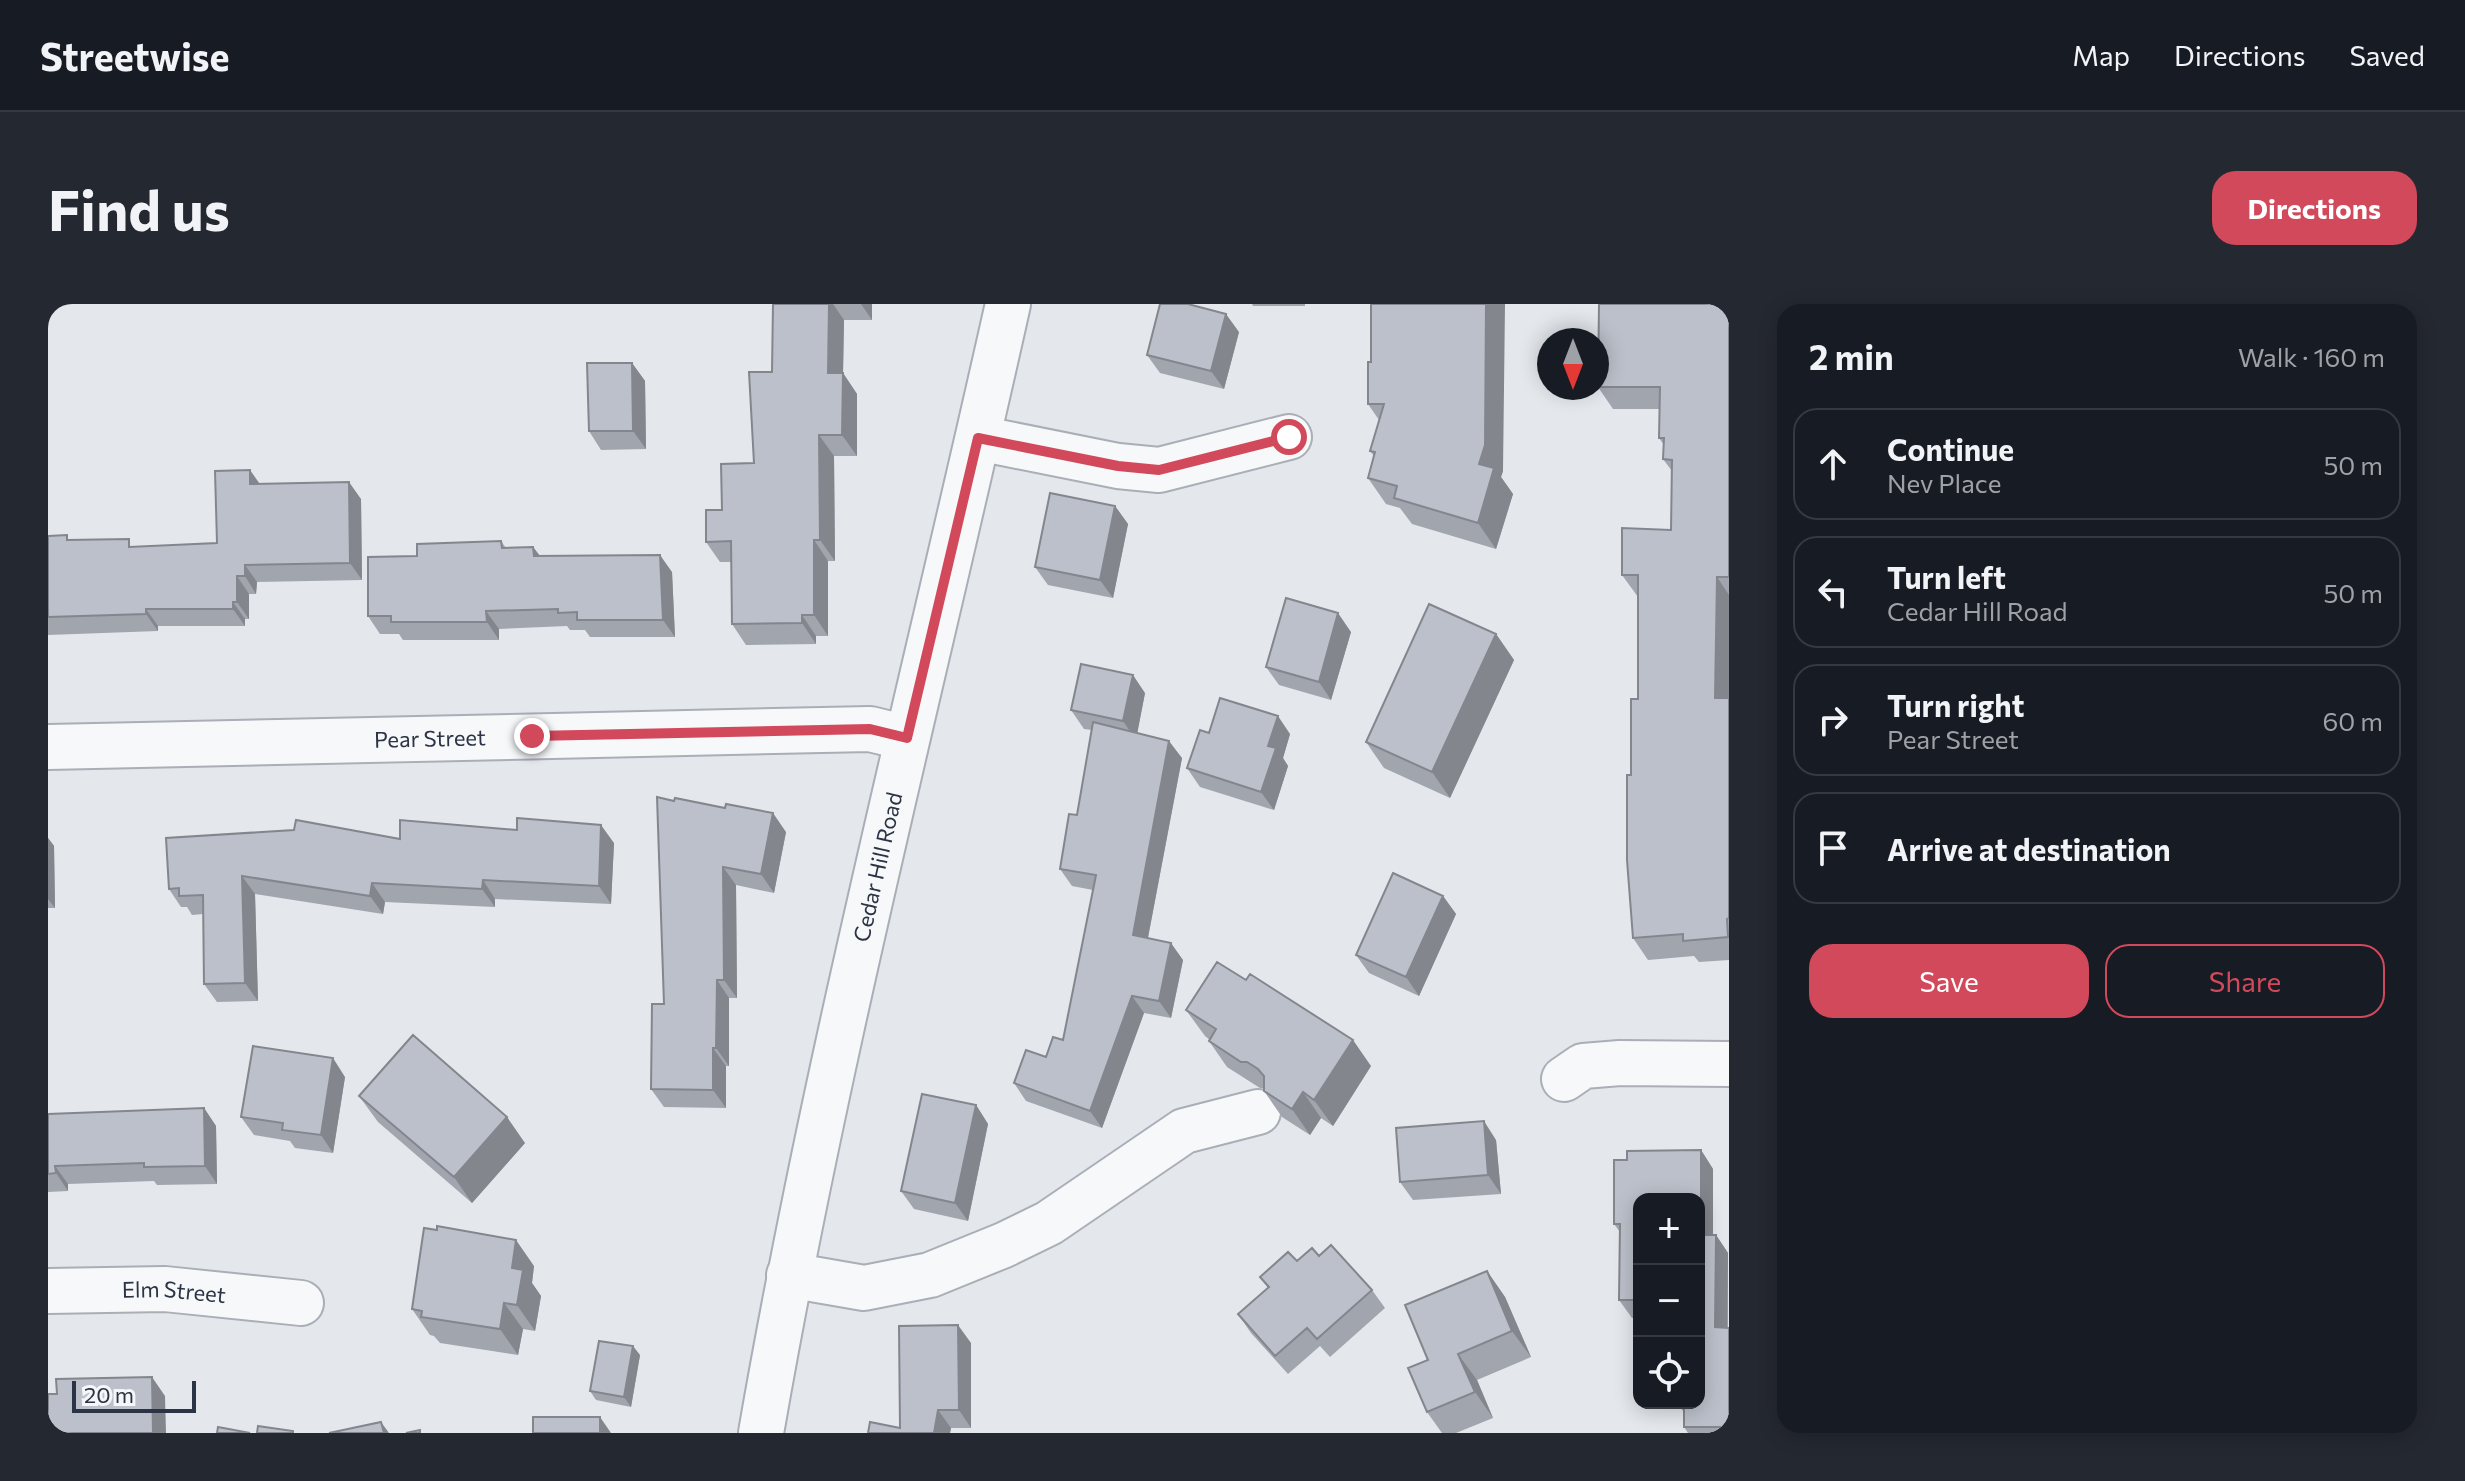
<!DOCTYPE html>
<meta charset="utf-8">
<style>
body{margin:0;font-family:Commissioner,sans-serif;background:#242831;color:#f1f3f6}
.controls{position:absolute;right:24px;bottom:24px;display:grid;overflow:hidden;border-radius:16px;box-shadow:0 4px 20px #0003}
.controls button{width:72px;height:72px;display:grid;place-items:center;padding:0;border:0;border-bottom:2px solid #363941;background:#171b24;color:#f1f3f6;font:40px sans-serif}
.compass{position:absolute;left:1489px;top:24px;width:72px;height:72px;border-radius:50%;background:#171b24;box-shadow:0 4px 20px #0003;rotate:180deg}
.scale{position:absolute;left:24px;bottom:20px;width:124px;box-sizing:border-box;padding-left:8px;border:4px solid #2b3445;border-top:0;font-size:22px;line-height:28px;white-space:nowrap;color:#2b3445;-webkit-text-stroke:6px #f4f6f9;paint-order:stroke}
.stop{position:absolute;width:24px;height:24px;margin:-18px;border:6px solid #d1495b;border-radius:50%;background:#fff}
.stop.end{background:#d1495b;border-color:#fff;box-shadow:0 2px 8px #0008}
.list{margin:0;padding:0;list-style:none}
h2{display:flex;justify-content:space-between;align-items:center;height:104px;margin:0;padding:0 32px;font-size:34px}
h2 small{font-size:26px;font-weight:400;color:#9ea1a6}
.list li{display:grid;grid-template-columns:52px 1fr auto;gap:24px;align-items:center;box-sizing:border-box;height:112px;margin:0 16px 16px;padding:0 16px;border:2px solid #363941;border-radius:24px}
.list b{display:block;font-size:30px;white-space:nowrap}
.list p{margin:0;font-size:26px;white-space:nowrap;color:#9ea1a6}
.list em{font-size:26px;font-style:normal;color:#9ea1a6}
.actions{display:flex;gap:16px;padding:24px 32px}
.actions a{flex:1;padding:18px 0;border:2px solid #d1495b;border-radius:24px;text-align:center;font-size:28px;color:#d1495b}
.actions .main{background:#d1495b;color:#fff}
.icon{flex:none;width:44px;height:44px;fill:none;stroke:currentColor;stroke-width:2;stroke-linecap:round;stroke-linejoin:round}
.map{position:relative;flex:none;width:1681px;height:1129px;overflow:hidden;border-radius:24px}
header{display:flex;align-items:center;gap:48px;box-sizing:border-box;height:112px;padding:0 40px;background:#171b24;border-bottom:2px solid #363941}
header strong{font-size:38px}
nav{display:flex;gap:44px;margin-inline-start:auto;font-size:28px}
.intro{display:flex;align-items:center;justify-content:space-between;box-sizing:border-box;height:192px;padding:0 48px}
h1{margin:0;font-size:56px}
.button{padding:20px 36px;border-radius:24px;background:#d1495b;color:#fff;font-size:28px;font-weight:700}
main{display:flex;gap:48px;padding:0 48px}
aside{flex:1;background:#171b24;border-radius:24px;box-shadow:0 4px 20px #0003}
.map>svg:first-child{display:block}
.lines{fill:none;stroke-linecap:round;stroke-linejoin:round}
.minor-casing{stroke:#a9aeb7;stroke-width:48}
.minor{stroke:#f7f8fa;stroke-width:44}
.wall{fill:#a1a5ae}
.shaded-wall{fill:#83868d}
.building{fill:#bbc0ca;stroke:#83868d;stroke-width:2}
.route{stroke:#d1495b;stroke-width:10}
.labels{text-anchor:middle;stroke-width:8;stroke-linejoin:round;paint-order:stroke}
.street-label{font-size:22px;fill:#2b3445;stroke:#f4f6f9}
</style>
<header>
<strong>Streetwise</strong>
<nav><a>Map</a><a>Directions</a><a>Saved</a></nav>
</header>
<div class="intro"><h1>Find us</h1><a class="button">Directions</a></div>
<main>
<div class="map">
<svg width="1681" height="1129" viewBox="0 0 1681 1129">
<rect width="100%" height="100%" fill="#e4e7ec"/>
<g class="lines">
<defs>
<g id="minor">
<path d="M930 134 1070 162 1111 166 1241 133"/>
<path id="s1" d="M0 443 822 425 859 434"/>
<path d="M1516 775 1535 762 1572 759 1681 760"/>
<path d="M741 971 816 984 882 971 956 941 1001 919 1136 827 1210 808"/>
<path id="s2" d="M0 987 117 985 253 999"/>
<path id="s3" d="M713 1129C779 749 876 376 960 0"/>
</g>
</defs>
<use href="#minor" class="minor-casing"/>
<use href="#minor" class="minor"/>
</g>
<path class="wall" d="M725 0H824V16H796L795 69 809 90V152H786L787 257H780V332H768V340L698 341 684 320 683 258H672L658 238 674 206 706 159 724 68Z
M1204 0H1257V2H1205Z
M1681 0V656L1651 658 1646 652 1600 656 1585 634 1583 471 1590 395V293L1574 271 1623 226 1624 167 1615 155 1616 141 1611 134 1612 105H1565L1550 83Z
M1191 28 1176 85 1112 69 1099 51Z
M1323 58 1455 167 1453 173 1465 190 1448 245 1364 220 1352 204 1338 200 1320 174 1326 152 1322 147 1331 116 1320 100Z
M584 59 597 77 598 145 553 146 541 127Z
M212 180 313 195 314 276 209 278 208 290H201V315H197V322H110V327L0 331V232L23 236 86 243 169 239Z
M1067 202 1080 220 1065 294 1000 281 987 263Z
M453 237 458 244 485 243 492 252 624 268 627 333H542L537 326H522L519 322 451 325V336H355L351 330H332L320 312 369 252Z
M1303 328 1283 396 1231 381 1218 363Z
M1448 330 1466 356 1402 494 1336 464 1318 438Z
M1097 389 1089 429 1134 454 1100 634 1135 656 1123 714 1096 709 1054 824 978 797 966 779 998 753 1015 736 1045 586 1024 582 1012 565 1029 511 1044 426 1036 425 1023 406Z
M1161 429 1242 430 1235 454 1240 462 1226 506 1152 483 1139 464Z
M626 497 738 528 726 589 688 581 689 694H681V762H678V804L616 803 603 785 616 700Z
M0 534 6 542 7 604H0Z
M352 535 566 539 563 600 447 595V603L337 598 335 610 207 590 210 697 169 698 156 680 155 610 144 611 139 603H133L121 585Z
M1395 592 1408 610 1371 692 1321 669 1308 651Z
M1138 706 1323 762 1285 822 1273 814 1262 831 1234 813 1216 787V784H1212L1179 763 1161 737 1162 736 1157 732Z
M297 773 285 849 247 844 242 837 206 831 193 813Z
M311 792 477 839 424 899 330 818Z
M928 801 940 820 920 917 866 905 853 887Z
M156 804 168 822 169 880 109 881 106 877 20 880V887L0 888V810Z
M1448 836 1453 890 1365 896 1352 878Z
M1653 846 1665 865V931H1668L1680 949V1024H1681V1129H1640L1636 1123V1108L1628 1099H1651V895H1591V1014H1584L1571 996 1572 928 1566 920V856H1579V847Z
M1271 952 1324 986 1337 1004 1282 1053 1272 1042 1240 1070 1203 1029 1190 1010 1220 984 1212 973 1249 957Z
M486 962 484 979 493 992 487 1027 475 1025 470 1051 392 1039 386 1032 382 1031 364 1005Z
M1439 967 1457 993 1483 1053 1429 1076 1445 1114 1408 1129H1394L1379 1108 1380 1056Z
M923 1039V1124H903L902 1129H820L852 1124Z
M592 1051 583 1103 548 1096 542 1087Z"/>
<path class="shaded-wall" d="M781 0H785L796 16 795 69 809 90V152L794 131 780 69Z
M813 0H824V16Z
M1438 0H1457L1455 167 1453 173 1465 190 1448 245 1430 219 1431 160Z
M1178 10 1191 28 1176 85 1163 67Z
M584 59 597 77 598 145 585 127Z
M771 131 786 152 787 257 772 236Z
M202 166 214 183 202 180Z
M301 178 313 195 314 276 302 259Z
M1067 202 1080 220 1065 294 1052 276Z
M766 236 780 257V332L766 311Z
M485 243 498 260 486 252Z
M612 251 624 268 627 333 615 316Z
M197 261 209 278 208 290 197 272Z
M189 272 201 290V315L189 298Z
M1669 273 1681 291V414L1667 394Z
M185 298 197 315V322L185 305Z
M98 305 110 322V327L98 310Z
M438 307 451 325V336L439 318Z
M1290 309 1303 328 1283 396 1271 378Z
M754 311 768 332V340L754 319Z
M1448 330 1466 356 1402 494 1384 468Z
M1085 371 1097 389 1088 436 1075 417Z
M1230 412 1242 430 1235 454 1240 462 1226 506 1213 488 1220 442Z
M1121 437 1134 454 1097 649 1085 631Z
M725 509 738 528 726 589 713 570Z
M553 521 566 539 563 600 551 582Z
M0 534 6 542 7 604 0 595Z
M675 563 688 581 689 694 676 676Z
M194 572 207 590 210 697 197 679Z
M435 576 447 595V603L434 585Z
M324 579 337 598 335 610 322 592Z
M1395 592 1408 610 1371 692 1358 673Z
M1123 639 1135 656 1123 714 1111 697Z
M669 676 681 694V762L668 744Z
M1084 692 1096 709 1054 824 1042 807Z
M1305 736 1323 762 1285 822 1266 796Z
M665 744 678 762V804L665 786Z
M285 754 297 773 285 849 273 831Z
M1255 788 1273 814 1262 831 1244 805Z
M928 801 940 820 920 917 907 899Z
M156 804 168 822 169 880 157 862Z
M459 813 477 839 424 899 406 873Z
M1436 817 1448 836 1453 890 1440 871Z
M1653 846 1665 865V949L1653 931Z
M7 862 20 880V887L8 869Z
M1668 931 1680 949 1679 1042 1667 1023Z
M468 936 486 962 484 979 493 992 487 1027 469 1001 464 964Z
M1439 967 1457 993 1483 1053 1464 1027Z
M456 999 475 1025 470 1051 452 1025Z
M910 1021 923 1039V1124L911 1106Z
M585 1042 592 1051 583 1103 576 1093Z
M1410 1050 1429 1076 1445 1114 1427 1088Z
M104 1073 117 1092 118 1129H105Z
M890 1106 903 1124 902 1129H886Z
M552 1113 563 1129H552Z
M333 1118 341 1129H336Z"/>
<path class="building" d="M725 0H781L780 69H795L794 131H771L772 236H766V311H754V319L684 320 683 237 658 238V206H674L673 160 706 159 701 68H724Z
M1112 0H1140L1178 10 1163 67 1099 51Z
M1323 0H1438L1437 141 1431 160 1446 164 1430 219 1346 194 1349 182 1320 174 1327 148 1322 147 1336 100H1320V58H1323Z
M1551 0H1681V273H1669L1667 394H1681V614L1679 615 1680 633 1635 637V630L1585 634 1579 556V471H1583V395H1590V271H1574V224L1623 226 1624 156 1615 155 1616 134H1611L1612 83H1550Z
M539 59H584L585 127H541Z
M202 166V180L301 178 302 259 197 261V272H189V298H185V305H98V310L0 313V232L19 231V236L81 235V243L169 239 167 167Z
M1002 189 1067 202 1052 276 987 263Z
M453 237 454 244 485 243 486 252 612 251 615 316H529V308L510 309V305L438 307 439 318H343V312H320V253L369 252V240Z
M1238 294 1290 309 1271 378 1218 363Z
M1381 300 1448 330 1384 468 1318 438Z
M1033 360 1085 371 1075 417 1023 406Z
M1172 394 1230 412 1220 442 1228 444 1213 488 1139 464 1152 426 1161 429Z
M1045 418 1121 437 1085 631 1123 639 1111 697 1084 692 1042 807 966 779 978 746 998 753 1005 733 1015 736 1048 571 1012 565 1021 510 1029 511Z
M609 493 626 497 627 494 677 504 678 500 725 509 713 570 675 563 676 676H669L668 744H665V786L603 785 604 700H616Z
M469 514 553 521 551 582 435 576 434 585 324 579 322 592 194 572 197 679 156 680 155 591 131 592V584L121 585 118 534 246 526 248 516 352 535V516L469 526Z
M1345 569 1395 592 1358 673 1308 651Z
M1169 658 1198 676 1202 670 1305 736 1266 796 1255 788 1244 805 1216 787V772L1210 765 1199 758H1193L1161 737 1168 725 1138 706Z
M365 731 459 813 406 873 311 792Z
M205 742 285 754 273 831 234 826 235 819 193 813Z
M874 790 928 801 907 899 853 887Z
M156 804 157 862 96 863V859L7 862 8 869 0 870V810Z
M1436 817 1440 871 1352 878 1348 824Z
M1653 846V931H1668L1667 1023 1681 1024V1123H1636V1099H1651V895H1591V996H1571L1572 920H1566V856H1579V847Z
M389 922 468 936 464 964 475 966 469 1001 456 999 452 1025 373 1013 374 1007 364 1005 376 924 389 926Z
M1283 941 1324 986 1269 1035 1259 1024 1227 1052 1190 1010 1221 983 1212 973 1240 948 1249 957 1264 944 1271 952Z
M1439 967 1464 1027 1410 1050 1427 1088 1379 1108 1360 1064 1380 1056 1357 1001Z
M910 1021 911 1106H890L886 1129H820L822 1118 852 1124 851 1022Z
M551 1037 585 1042 576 1093 542 1087Z
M104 1073 105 1129H0V1090H9L8 1075Z
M485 1113H552V1129H485Z
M333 1118 336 1129H281Z
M210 1122 245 1127V1129H209Z
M170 1123 202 1129H169Z
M372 1126V1129H358Z"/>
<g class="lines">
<path class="route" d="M484 432 822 425 859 434 930 134 1070 162 1111 166 1241 133"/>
</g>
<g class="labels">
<g class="street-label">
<text dy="8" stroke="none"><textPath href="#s1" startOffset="382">Pear Street</textPath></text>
<text dy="8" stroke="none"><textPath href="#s3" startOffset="578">Cedar Hill Road</textPath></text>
<text dy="8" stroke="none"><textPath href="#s2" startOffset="126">Elm Street</textPath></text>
</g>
</g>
</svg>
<div class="controls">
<button>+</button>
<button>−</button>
<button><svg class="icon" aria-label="locate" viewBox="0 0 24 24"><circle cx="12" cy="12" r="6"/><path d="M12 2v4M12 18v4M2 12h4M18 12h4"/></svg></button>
</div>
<svg class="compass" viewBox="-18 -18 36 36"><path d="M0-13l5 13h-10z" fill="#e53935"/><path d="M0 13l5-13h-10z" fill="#9ea1a6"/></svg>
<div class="scale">20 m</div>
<div class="stop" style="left:1241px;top:133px"></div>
<div class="stop end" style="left:484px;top:432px"></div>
</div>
<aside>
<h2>2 min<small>Walk · 160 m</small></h2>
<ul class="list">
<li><svg class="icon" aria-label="ahead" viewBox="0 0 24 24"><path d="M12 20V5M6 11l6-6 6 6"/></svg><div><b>Continue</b><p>Nev Place</p></div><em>50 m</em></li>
<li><svg class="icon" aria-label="left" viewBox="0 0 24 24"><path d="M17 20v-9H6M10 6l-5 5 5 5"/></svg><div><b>Turn left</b><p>Cedar Hill Road</p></div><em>50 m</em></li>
<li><svg class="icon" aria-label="right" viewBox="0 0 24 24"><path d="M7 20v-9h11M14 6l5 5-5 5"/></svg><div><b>Turn right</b><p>Pear Street</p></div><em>60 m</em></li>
<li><svg class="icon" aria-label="arrive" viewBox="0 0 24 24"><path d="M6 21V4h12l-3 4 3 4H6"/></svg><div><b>Arrive at destination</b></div></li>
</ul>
<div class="actions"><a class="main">Save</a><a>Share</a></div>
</aside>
</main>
